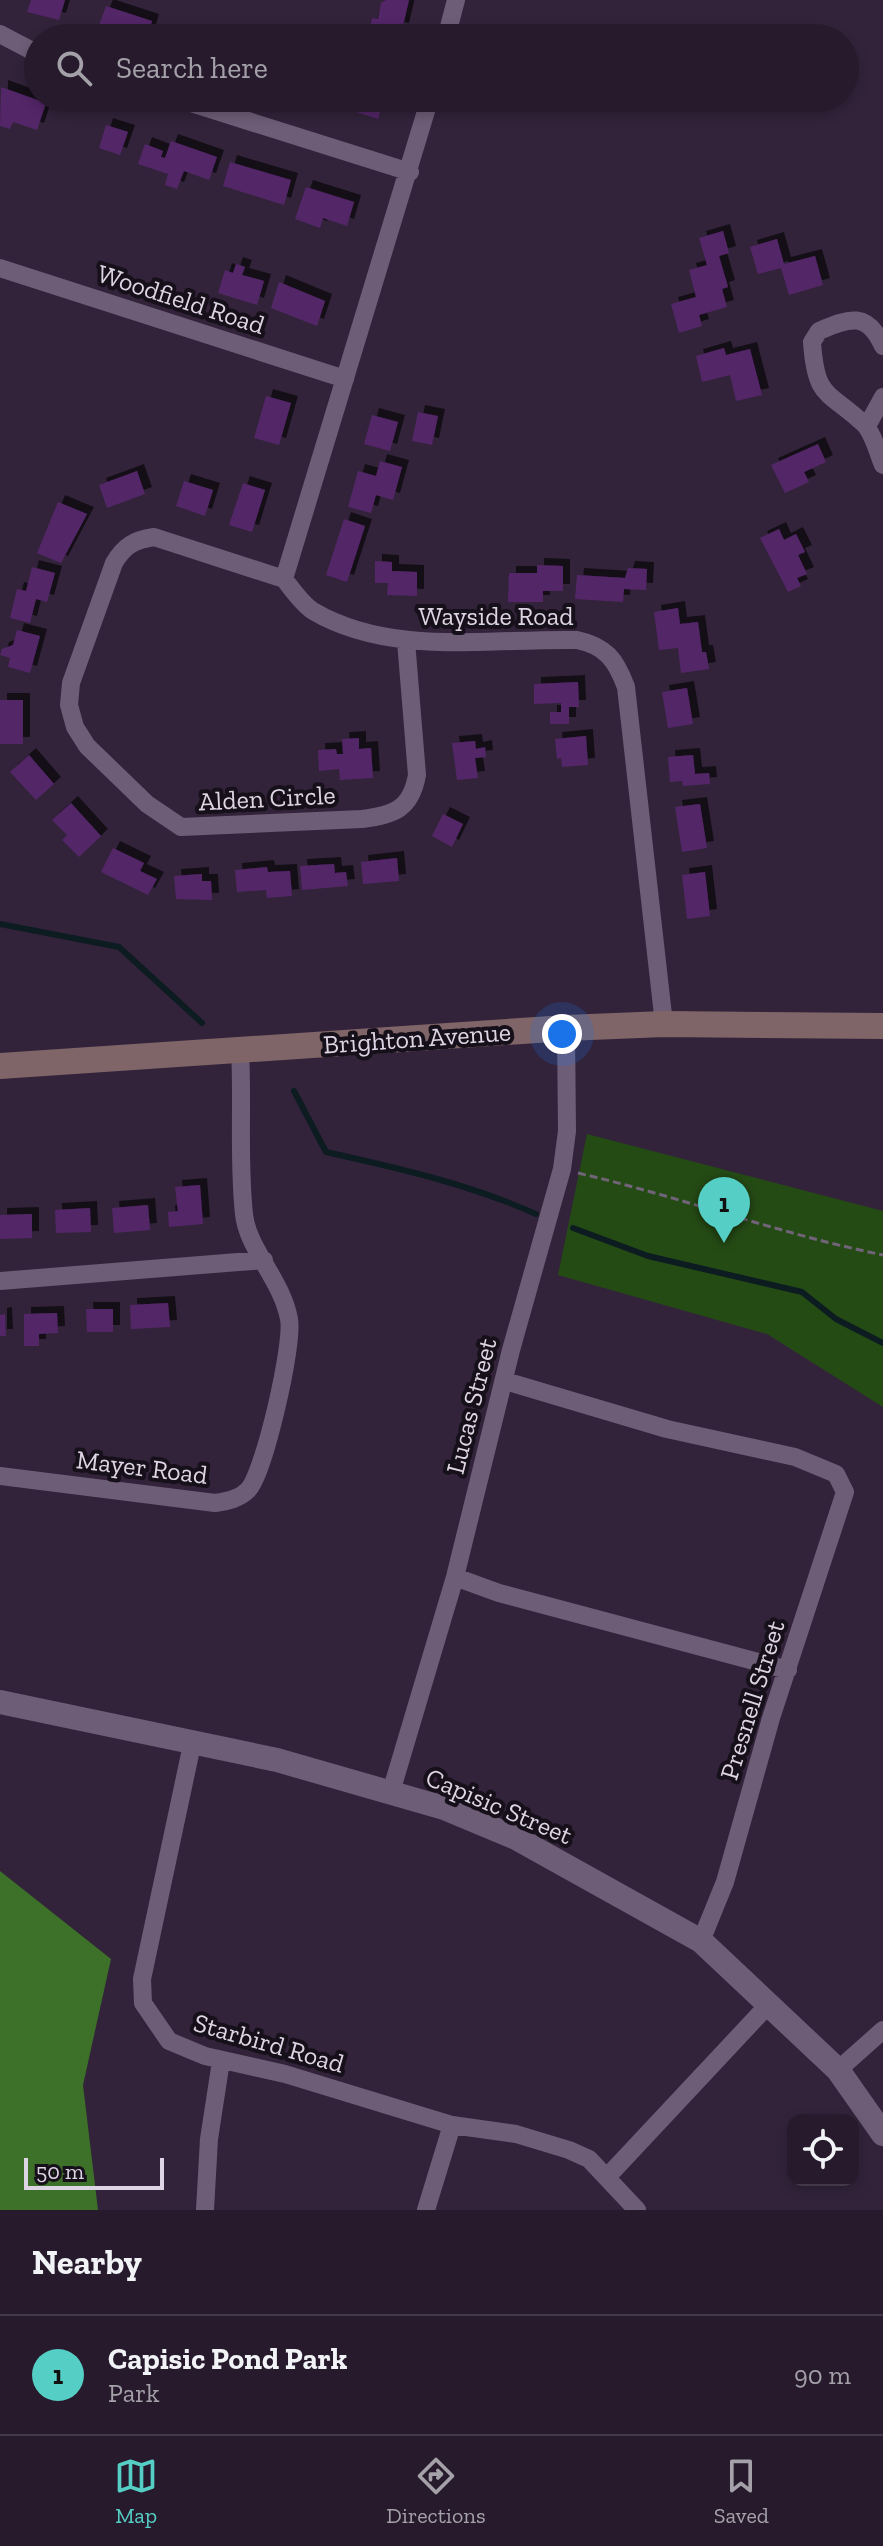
<!DOCTYPE html>
<style>
body{margin:0;font-family:"Zilla Slab",serif;background:#322738;color:#f1f3f6}
.controls{position:absolute;right:24px;bottom:24px;display:grid;overflow:hidden;border-radius:16px;box-shadow:0 4px 12px #0003}
.controls button{width:72px;height:72px;display:grid;place-items:center;padding:0;border:0;border-bottom:2px solid #423848;background:#261a2c;color:#f1f3f6;font:40px sans-serif}
.scale{position:absolute;left:24px;bottom:20px;width:140px;box-sizing:border-box;padding-left:8px;border:4px solid #ded5e4;border-top:0;font-size:22px;line-height:28px;white-space:nowrap;color:#ded5e4;-webkit-text-stroke:6px #16101a;paint-order:stroke}
.you{position:absolute;left:562px;top:1034px;width:28px;height:28px;margin:-20px;border:6px solid #fff;border-radius:50%;background:#1a73e8;box-shadow:0 0 0 12px #1a73e833}
.badge{display:grid;place-items:center;width:52px;height:52px;border-radius:50%;background:#55cec5;color:#111;font-size:26px;font-weight:700}
.pin{position:absolute;translate:-50% -66px;filter:drop-shadow(0 2px 4px #0008)}
.pin::after{content:'';position:absolute;top:42px;width:28px;height:24px;background:inherit;clip-path:polygon(0 0,100% 0,50% 100%)}
.list{margin:0;padding:0;list-style:none}
h2{display:flex;justify-content:space-between;align-items:center;height:104px;margin:0;padding:0 32px;font-size:34px}
h2 small{font-size:26px;font-weight:400;color:#a4a1a9}
.list li{display:grid;grid-template-columns:52px 1fr auto;gap:24px;align-items:center;box-sizing:border-box;height:120px;padding:0 32px;border-top:2px solid #423848}
.list b{display:block;font-size:30px;white-space:nowrap}
.list p{margin:0;font-size:26px;white-space:nowrap;color:#a4a1a9}
.list em{font-size:26px;font-style:normal;color:#a4a1a9}
.icon{flex:none;width:44px;height:44px;fill:none;stroke:currentColor;stroke-width:2;stroke-linecap:round;stroke-linejoin:round}
.map{position:relative;flex:none;width:883px;height:2210px;overflow:hidden}
.search{position:absolute;background:#261a2c;box-shadow:0 4px 12px #0003;left:24px;right:24px;top:24px;height:88px;display:flex;align-items:center;gap:20px;box-sizing:border-box;padding:0 28px;border-radius:44px;color:#a4a1a9;font-size:30px}
.sheet{height:224px;background:#261a2c}
nav{display:flex;justify-content:space-around;align-items:center;box-sizing:border-box;height:112px;border-top:2px solid #423848;background:#261a2c;font-size:22px;color:#a4a1a9}
nav a{display:grid;justify-items:center;gap:4px}
nav .on{color:#55cec5}
.map>svg:first-child{display:block}
.green{fill:#254b15}
.forest{fill:#3d7028}
.lines{fill:none;stroke-linecap:round;stroke-linejoin:round}
.stream{stroke:#0c1c20;stroke-width:6}
.building{fill:#532667;filter:url(#shadow)}
.path{stroke:#716478;stroke-width:3;stroke-dasharray:8 4;stroke-linecap:butt}
.minor{stroke:#6e5d77;stroke-width:18}
.tertiary{stroke:#6e5d77;stroke-width:24}
.secondary{stroke:#806568;stroke-width:26}
.labels{text-anchor:middle;stroke-width:8;stroke-linejoin:round;paint-order:stroke}
.street-label{font-size:26px;fill:#ded5e4;stroke:#16101a}
</style>
<div class="map">
<svg width="883" height="2210" viewBox="0 0 883 2210">
<defs>
<filter id="shadow"><feDropShadow dx="7" dy="-7" stdDeviation="0" flood-color="#0009"/></filter>
</defs>
<rect width="100%" height="100%" fill="#32233a"/>
<path class="green" d="M587 1134 883 1211V1407L767 1334 558 1275Z"/>
<path class="forest" d="M0 1871 111 1959 83 2085 98 2210H0Z"/>
<g class="lines">
<path class="stream" d="M0 924 119 947 202 1023
M294 1091 326 1152C398 1168 469 1184 536 1214
M573 1228 648 1256 802 1292 836 1319 883 1343"/>
</g>
<path class="building" d="M31 0H65L59 20 27 12Z
M386 0H409L402 30 397 29 395 38H374L369 34 372 18 378 19 381 3Z
M106 6 152 21 147 38H118L97 31Z
M1 87 46 103 37 130 13 122 10 129 0 126Z
M336 98H384L378 119 334 105Z
M106 125 128 132 120 155 99 148Z
M171 141 217 157 209 180 184 171 177 189 165 185 168 174 138 164 145 144 163 151 161 157 165 158Z
M230 162 291 180 284 205 223 186Z
M306 187 354 202 347 226 323 218 320 228 295 219Z
M723 231 729 253 719 256 728 287 722 289 727 307 699 315 702 326 679 333 671 304 696 297 689 270 707 265 699 238Z
M777 239 784 264 815 256 823 285 789 295 781 268 758 274 750 247Z
M236 264 245 267 242 275 264 281 257 305 218 293 225 270 233 273Z
M279 282 325 301 317 326 271 308Z
M724 348 726 355 750 349 762 395 736 401 730 375 702 382 696 356Z
M266 396 291 403 279 445 254 438Z
M418 412 438 416 432 445 412 441Z
M372 415 398 422 390 451 364 444Z
M818 444 826 462 804 472 809 482 785 493 771 465Z
M380 461 402 467 393 500 376 495 371 513 348 507 358 471 376 476Z
M137 471 145 494 107 508 99 485Z
M184 481 213 490 205 516 176 506Z
M243 483 265 490 252 532 229 525Z
M58 502 87 514 61 563 37 553Z
M344 519 365 526 347 582 326 575Z
M779 529 784 540 796 534 805 552 798 555 807 574 797 578 801 586 788 592 760 538Z
M375 561 392 562V571L417 572V596L387 595 388 583H375Z
M537 565 563 566V591H543V602H508L509 573H537Z
M32 567 55 573 47 602 36 599 30 623 10 618 17 589 26 591Z
M628 568 647 569 646 590 624 589 623 602 575 599 577 575 625 578Z
M678 608 680 624 698 622 702 652H706L709 669 681 673 678 648 659 650 654 612Z
M17 630 40 636 30 673 8 667 10 658 0 655 2 649 13 645Z
M578 682 579 707H569V724H550V712H561V703L534 704V684Z
M687 688 693 724 668 728 662 692Z
M0 700H23V744H0Z
M586 736 588 765 562 767 561 758 557 759 555 739Z
M359 738V749L371 748 373 778 340 780 339 769 319 771 318 750 336 749 337 754H343L342 739Z
M475 741 476 749 485 747 486 757 475 758 478 778 457 780 452 743Z
M29 755 54 784 36 800 10 772Z
M693 755 695 774 709 773 710 784 683 786 682 781 670 782 668 757Z
M71 803 101 836 79 857 62 840 67 835 52 820Z
M700 804 707 848 682 852 675 807Z
M443 814 463 824 452 847 432 836Z
M113 848 144 863 140 871 157 879 148 895 101 872Z
M397 858 399 881 363 884 361 862Z
M334 864 335 873 346 872 348 886 302 890 300 866Z
M267 867 268 872 290 871 292 896 267 898 266 890 237 892 235 870Z
M705 872 710 916 687 919 682 875Z
M202 874V881H211L212 900 176 899 174 876Z
M200 1185 203 1224 169 1227 168 1212 178 1211 175 1187Z
M148 1205 150 1230 114 1233 112 1208Z
M90 1208 91 1232 56 1233 55 1210Z
M32 1214V1238L0 1239V1215Z
M168 1303 170 1327 131 1329 130 1305Z
M86 1309H113V1332H87Z
M57 1313 58 1333 39 1334V1346H24V1314Z
M5 1314 6 1336H0V1315Z"/>
<g class="lines">
<path class="path" d="M578 1173C681 1197 780 1234 883 1255"/>
<path class="minor" d="M0 34 38 54
M446 38 456 0
M175 98 410 172
M430 98 284 579C292 589 302 604 313 611 391 657 491 638 577 640 606 646 616 660 626 687L664 1024
M0 268 345 379
M883 346C867 311 850 318 819 331L812 342C816 400 828 390 864 424 873 433 878 453 883 465
M867 426 883 397
M284 579 154 537C134 540 124 546 114 563L71 683 69 705 75 727 87 746 147 804 181 827 362 819C394 815 411 809 417 775L406 641
M0 1281 264 1260
M505 1381 667 1429 795 1457 836 1474 845 1492 771 1718 725 1882 701 1941
M0 1476 215 1503C228 1501 239 1499 248 1490 264 1474 294 1343 289 1319 282 1280 247 1248 244 1214 238 1159 243 1104 240 1049
M455 1577 499 1593 788 1670
M193 1740 142 1979 143 2003 169 2041 205 2056 285 2074 452 2125 516 2134 569 2150 589 2159 637 2210
M391 1792 455 1577 511 1350 562 1169 567 1131 566 1028
M838 2070 883 2030
M608 2176 770 2003
M205 2210 209 2139 221 2061
M426 2210 452 2125"/>
<path class="tertiary" d="M0 1702 277 1760 444 1808 516 1838 701 1941 838 2070 883 2134"/>
<path class="secondary" d="M0 1066 566 1028 664 1024 883 1026"/>
</g>
<g class="labels">
<g class="street-label">
<text transform="translate(181 299) rotate(18)" y="9">Woodfield Road</text>
<text x="496" y="625">Wayside Road</text>
<text transform="translate(267 798) rotate(-3)" y="9">Alden Circle</text>
<text transform="translate(417 1038) rotate(-4)" y="9">Brighton Avenue</text>
<text transform="translate(471 1406) rotate(-76)" y="9">Lucas Street</text>
<text transform="translate(142 1467) rotate(7)" y="9">Mayer Road</text>
<text transform="translate(752 1700) rotate(-73)" y="9">Presnell Street</text>
<text transform="translate(499 1806) rotate(23)" y="9">Capisic Street</text>
<text transform="translate(269 2043) rotate(16)" y="9">Starbird Road</text>
</g>
</g>
</svg>
<div class="controls">
<button><svg class="icon" aria-label="locate" viewBox="0 0 24 24"><circle cx="12" cy="12" r="6"/><path d="M12 2v4M12 18v4M2 12h4M18 12h4"/></svg></button>
</div>
<div class="scale">50 m</div>
<div class="you"></div>
<div class="pin badge" style="left:724px;top:1243px">1</div>
<div class="search"><svg class="icon" aria-label="search" viewBox="0 0 24 24"><circle cx="10" cy="10" r="6"/><path d="M15 15l6 6"/></svg>Search here</div>
</div>
<section class="sheet">
<h2>Nearby<small></small></h2>
<ul class="list">
<li><span class="badge">1</span><div><b>Capisic Pond Park</b><p>Park</p></div><em>90 m</em></li>
</ul>
</section>
<nav>
<a class="on"><svg class="icon" aria-label="map" viewBox="0 0 24 24"><path d="M3 6l6-2 6 2 6-2v14l-6 2-6-2-6 2zM9 4v14M15 6v14"/></svg>Map</a>
<a><svg class="icon" aria-label="directions" viewBox="0 0 24 24"><path d="M12 3l9 9-9 9-9-9zM9 14v-3h6M13 9l2 2-2 2"/></svg>Directions</a>
<a><svg class="icon" aria-label="saved" viewBox="0 0 24 24"><path d="M7 4h10v16l-5-4-5 4z"/></svg>Saved</a>
</nav>
